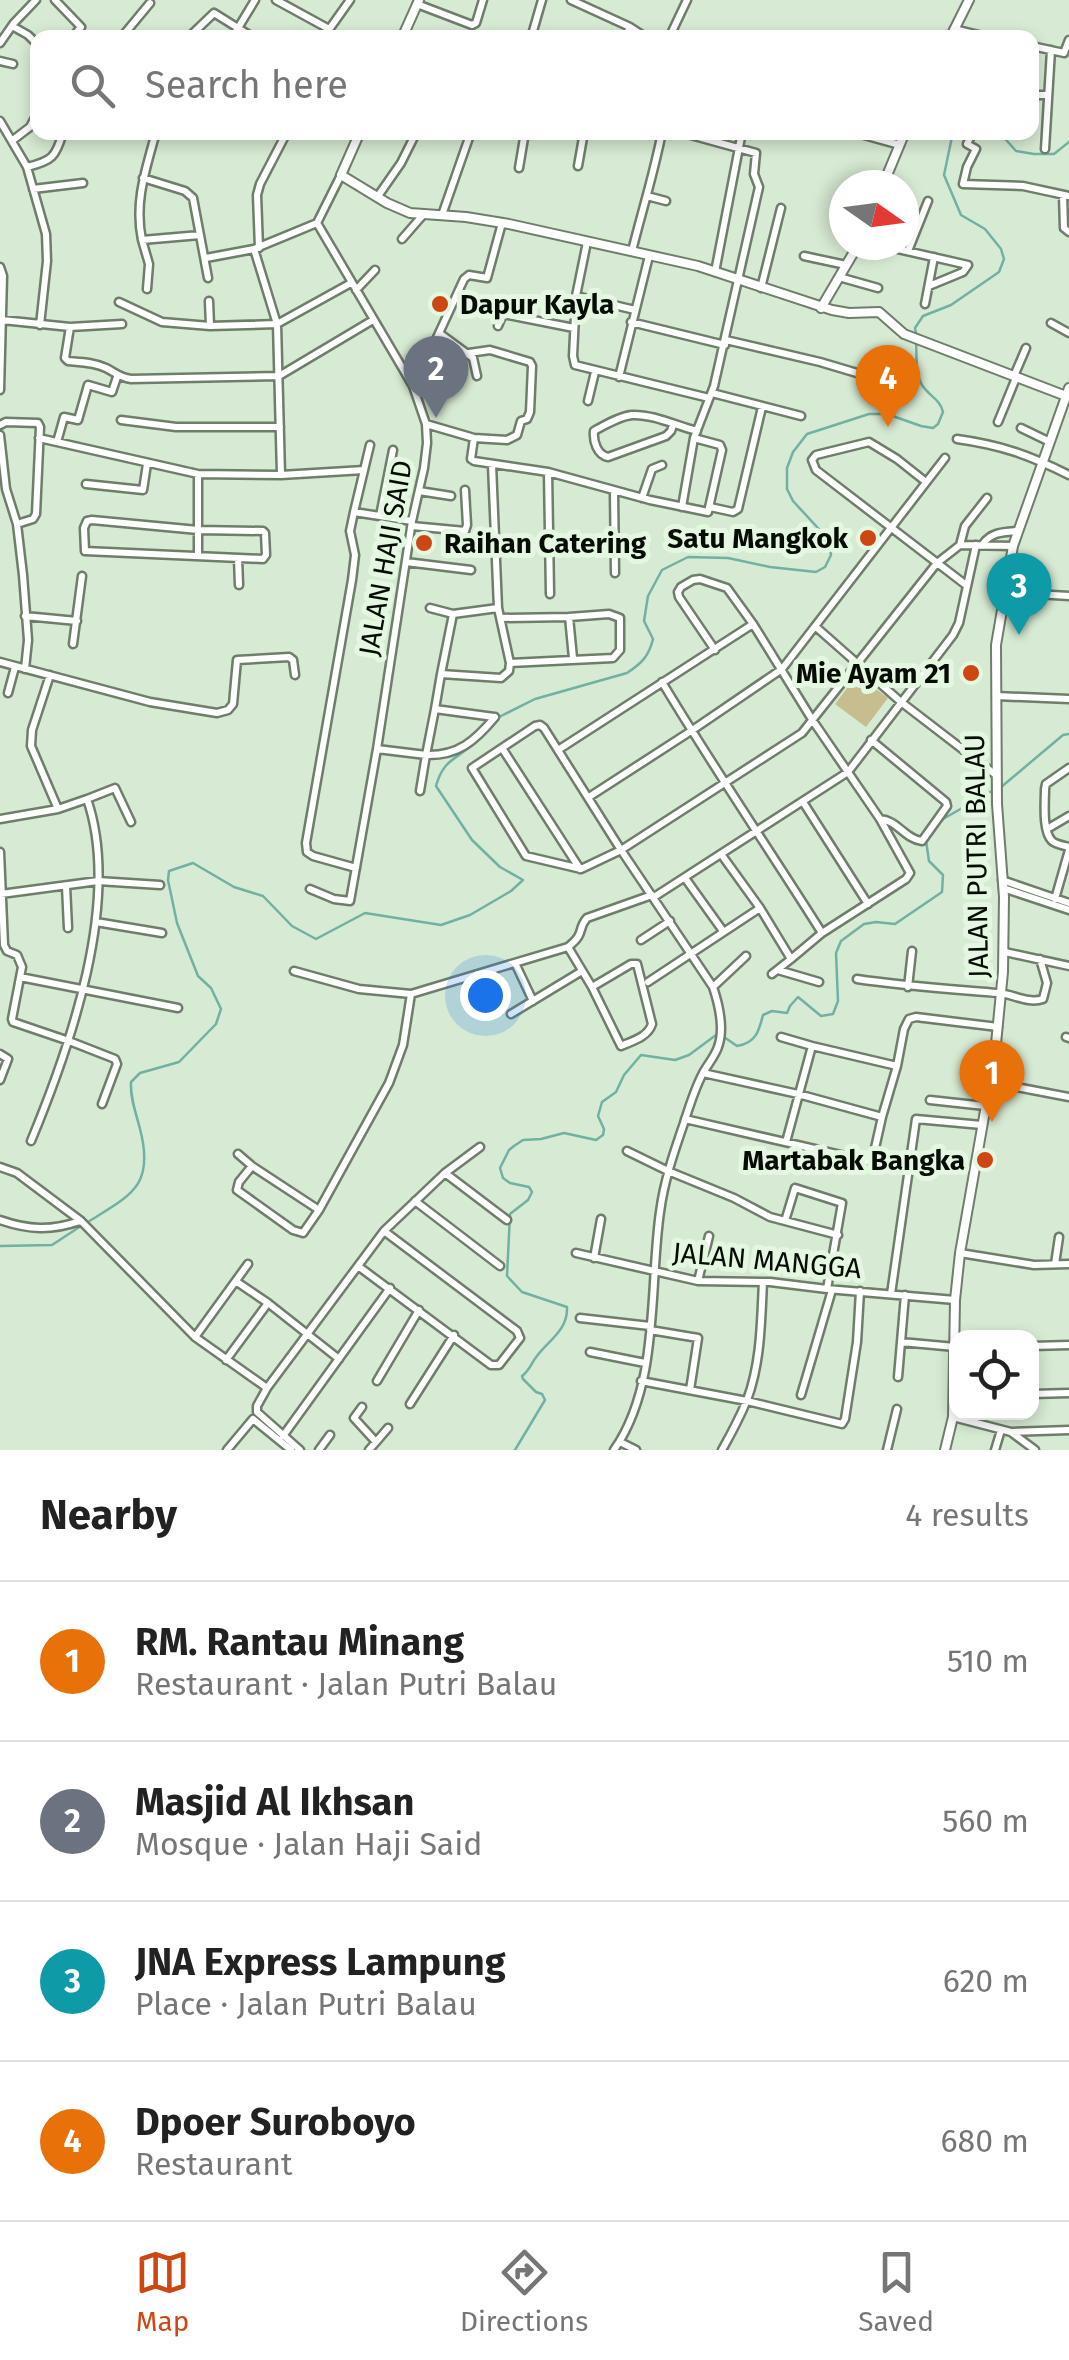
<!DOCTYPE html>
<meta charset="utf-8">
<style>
body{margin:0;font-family:"Fira Sans",sans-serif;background:#f2f2f2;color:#222}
.controls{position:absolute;right:30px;bottom:30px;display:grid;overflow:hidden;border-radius:20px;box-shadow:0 5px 15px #0003}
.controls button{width:90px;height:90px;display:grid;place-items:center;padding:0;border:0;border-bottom:2px solid #e0e0e0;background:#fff;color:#222;font:50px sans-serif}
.compass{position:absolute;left:829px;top:170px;width:90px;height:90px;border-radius:50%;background:#fff;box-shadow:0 5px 15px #0003;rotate:104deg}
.you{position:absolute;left:485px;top:995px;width:35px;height:35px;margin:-25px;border:8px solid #fff;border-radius:50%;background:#1a73e8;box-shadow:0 0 0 15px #1a73e833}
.badge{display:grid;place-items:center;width:65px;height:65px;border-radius:50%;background:#ce4712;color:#fff;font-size:32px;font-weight:700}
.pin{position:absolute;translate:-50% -82px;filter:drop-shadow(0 2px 5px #0008)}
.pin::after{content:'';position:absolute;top:52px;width:35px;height:30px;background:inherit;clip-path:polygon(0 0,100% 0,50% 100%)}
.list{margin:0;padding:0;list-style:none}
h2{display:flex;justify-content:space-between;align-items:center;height:130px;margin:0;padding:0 40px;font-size:42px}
h2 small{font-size:32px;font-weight:400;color:#767676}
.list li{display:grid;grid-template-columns:65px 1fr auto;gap:30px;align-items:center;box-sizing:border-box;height:160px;padding:0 40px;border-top:2px solid #e0e0e0}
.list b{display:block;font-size:38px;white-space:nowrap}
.list p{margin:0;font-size:32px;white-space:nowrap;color:#767676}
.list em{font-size:32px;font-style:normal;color:#767676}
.icon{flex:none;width:55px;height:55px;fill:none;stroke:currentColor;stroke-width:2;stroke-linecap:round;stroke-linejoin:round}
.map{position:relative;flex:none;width:1069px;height:1450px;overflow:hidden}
.search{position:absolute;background:#fff;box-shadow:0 5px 15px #0003;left:30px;right:30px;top:30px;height:110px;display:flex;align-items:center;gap:25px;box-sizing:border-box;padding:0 35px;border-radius:20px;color:#767676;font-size:38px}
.sheet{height:770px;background:#fff}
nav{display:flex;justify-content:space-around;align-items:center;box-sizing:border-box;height:140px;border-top:2px solid #e0e0e0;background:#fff;font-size:28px;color:#767676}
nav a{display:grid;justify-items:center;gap:5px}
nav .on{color:#ce4712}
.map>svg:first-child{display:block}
.green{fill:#c7be90}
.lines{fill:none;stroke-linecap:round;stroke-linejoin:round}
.stream{stroke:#71b1a4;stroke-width:2.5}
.street-casing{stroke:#6e7e6a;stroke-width:11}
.secondary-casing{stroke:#6e7e6a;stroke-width:12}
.street{stroke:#fff;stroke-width:6}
.secondary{stroke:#fff;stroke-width:8}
.poi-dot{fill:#ce4712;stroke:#e4f7e0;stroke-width:4}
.labels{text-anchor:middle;stroke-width:10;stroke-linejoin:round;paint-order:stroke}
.poi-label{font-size:28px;font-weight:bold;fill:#070d06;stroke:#e4f7e0;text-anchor:end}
.street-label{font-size:28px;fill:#070d06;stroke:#e4f7e0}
</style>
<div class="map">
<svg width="1069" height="1450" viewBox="0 0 1069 1450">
<rect width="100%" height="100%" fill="#d7ead3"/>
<path class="green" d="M857 675 888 698 866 727 835 704Z"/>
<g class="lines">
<path class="stream" d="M999 132 1016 151 1034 154H1054L1069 142
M916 333 915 328 923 316 951 305 999 272 1004 259 1001 249 985 229 961 215 944 175 953 132
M499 717 535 699 627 673C642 663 649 656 653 639L644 621 648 596 662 570 688 557 728 558 770 567 816 572 825 567 831 555 829 540 793 501 787 489V468L793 452 807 434 869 414H887L921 426 933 428 938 424 943 412C940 399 929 396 922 385 915 373 917 355 916 341
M1000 788 1063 735 1069 734
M936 826 943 819 992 791
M724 1037 737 1046C756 1043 759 1031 763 1015L772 1011 787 1013 790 1006 798 997 821 1016 833 1014 838 1001 836 953 841 941 864 924 876 922 895 924 942 892 943 875 929 861 926 841
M88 1222C131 1195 155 1186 140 1129 136 1113 130 1098 131 1082L140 1073 179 1062 216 1024 221 1009 211 988 198 976 177 923 168 880 169 871 193 863 234 887 263 896 292 926 316 939 365 913 441 925 470 915 511 891 523 880 500 867 472 840 436 786C444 757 458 760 476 741
M0 1246 52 1245 81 1226
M515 1450 545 1400 542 1394 536 1392 523 1379 522 1376C530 1370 531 1363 537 1356 549 1340 568 1330 567 1307L522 1292 507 1276 510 1214 528 1200 532 1192 529 1187 510 1183 503 1178 500 1168 509 1150 514 1146 523 1140 541 1139 564 1133 596 1140 603 1135 604 1129 598 1116 602 1102 616 1092 624 1075 641 1055 675 1060 689 1055 716 1035"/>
<defs>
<path id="street" d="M55 0 81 27 72 38
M276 0 329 29
M571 0 630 27 647 38
M417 4 472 25 476 23 483 0
M12 26 28 35 38 45
M954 29 991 38
M121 38 150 3
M188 38 214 13 254 38
M232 38 255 0
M323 38 350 0
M531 38 542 0
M625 38 630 27
M669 38 687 0
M0 43 14 23 36 0
M1032 46 1064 53 1069 40
M0 61 13 64
M1032 76 1033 95H1047
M0 121 27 167 46 234 47 261 40 325
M680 132 756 153 754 174 759 187 714 386 694 438 682 507
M853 132 900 145
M973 132 967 144 976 149 967 167 963 184 1023 186 1069 196
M13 140 30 127 38 112
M1045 149 1051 50
M578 166 584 132
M27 167C52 161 56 157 63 132
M519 168 525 132
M143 178 185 191 193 198 208 278
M33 189 83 183
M1063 195 1064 228 1069 232
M378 196 401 163 414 137
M647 196 666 201
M442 215 471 132
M402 239 423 215
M142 240C134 202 146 169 156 132
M587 242 576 296 573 356 575 365 709 398
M880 245 968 265 963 272 929 286
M259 248 257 195 260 184 287 132
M254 249 277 324 281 475
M632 251C642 211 654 173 662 132
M908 251 928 201
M804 256 846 265
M206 258 254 249 317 223
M0 267 3 276 0 390
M715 272 742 132
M839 277 878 288
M761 288 781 208
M147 289 149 264 142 240 200 235
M356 290 375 270
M576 296 635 310
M119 302 162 322 210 326 209 301
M925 304 934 257
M2 320 70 327 122 324
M631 322 725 345
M1051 323 1069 333
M210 326 277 324 351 283
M498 326 503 314 574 328
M70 327 65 358 68 361C80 362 94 362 106 368 116 373 119 377 131 379L279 376 373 320
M439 333 473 358 477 376
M726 340 820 362 894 384
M469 353 490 350 530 362 532 366 530 412 527 419 521 421 517 435 507 440 474 438
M1014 376 1026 348
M619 377 649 256
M413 386 422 370 464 279 469 275 487 278 502 223
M712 393 801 416
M588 401 595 372
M121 420 176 427H280
M998 422 1016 378
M426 424 474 438 471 459 474 461 548 472 550 594
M0 425 6 422 38 423 40 427 36 514 33 519 17 524
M673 425 671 431 666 436 608 457C597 455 593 441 594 431 605 425 620 416 632 415 653 414 677 426 697 431
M1021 428 1050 442
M0 435 6 489 17 524 23 575 28 640 25 669
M39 438 198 474 281 475 364 470
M957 439C1001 445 1029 455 1069 475
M57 442 64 417 78 420 88 385 112 392 117 377
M370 445 354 512 412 521
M492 465 498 608 510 663 509 671 501 678 441 674 453 614 498 608
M548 472 650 500 708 512 722 450 720 445 694 438
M926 482 897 459 869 442 816 455 812 460 816 470 966 585
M86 484 143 490 147 464
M419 491 451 496
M614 491 615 573
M642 498 652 469 662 465
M710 507 733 512 738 509 762 407
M354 512 350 531 355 555 352 580 306 843 307 852 313 856 356 868
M380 516 393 450
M92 520 198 530 263 531 265 533 266 555 263 559 85 551 84 528 87 521Z
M412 526 465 531 467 525 465 490
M983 544C991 532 1004 532 1017 531
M960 545 965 526 987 498
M198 556V474
M238 558 239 585
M406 562 471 570
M1005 592 1069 596
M430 608 453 614
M25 616 77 621
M569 617 573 658
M501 618 569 617 609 614 620 618V650L613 658 510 663
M816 627 901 702 996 775
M73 644 82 576
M715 650 679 597 678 592 681 587 693 580 700 579 727 588 753 624 813 721 880 819 910 873 906 879 822 933 791 959 760 908 721 854
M0 662 150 702 217 713 228 710 233 704 237 660 289 657 293 660 295 675
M441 674 435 709 494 717
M662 682C713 767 769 849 822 933
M8 693 15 667
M996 696 1069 699
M435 709 426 755C458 756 475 741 495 717
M871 740 946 802 947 806 922 841C905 839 897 820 880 819
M502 748 580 869
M377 749 426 755 420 791
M558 750 753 624
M1069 768 1046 784 1045 789C1045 802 1042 831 1052 841 1055 844 1065 846 1069 847
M589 797 691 731 782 669 945 458
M87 799 115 788 131 822
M803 802 868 904
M0 819 58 809
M1047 829 1069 816
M0 852 4 945 7 951 17 955 22 967 12 1019 13 1022 69 1041 115 1059 117 1064 102 1104
M685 878 723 931
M1002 880 1069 903
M66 886 68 928
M1003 888 1069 910
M310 889 334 899 350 901 377 749 412 521 424 468 427 443 426 424 413 386 317 223 341 175
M1 894 98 881 160 885
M654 897 848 772 953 635 959 623 976 545
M1055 899 1069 850
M96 922 162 933
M641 940 670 921
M568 947C586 933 577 929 587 918L652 895
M1005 952 1069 966
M515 963 533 1001
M778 970 819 982
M294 971 359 989 411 994
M772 974 791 959
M20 977 178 1008
M857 979C904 986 951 989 998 993 1014 994 1027 1004 1043 999L1047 983 1040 959
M648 982 760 908
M713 987 746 956
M908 987 912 951
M511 1014 582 971
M781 1037 812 1046
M1066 1037 1069 1038
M0 1054 8 1059 0 1080
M990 1082 1069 1097
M930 1100 985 1106
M882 1117 897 1066 904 1029 909 1019 916 1017 998 1027
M685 1119 867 1161 873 1157 882 1117 798 1094 703 1073
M31 1141C70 1047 122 900 87 799L58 809 31 746 32 730 50 675
M786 1142 812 1046 897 1066
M627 1151 668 1171 734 1198 770 1217 838 1235
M238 1154 252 1166 319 1210
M252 1166 239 1182 237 1190 293 1230 303 1233 319 1210 389 1083 403 1045 411 994 568 947 592 987 621 1046C632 1041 648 1037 652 1024L637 964H631L592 987
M0 1167 17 1173 81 1221 195 1337 267 1388
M445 1173 507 1220
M415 1201 500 1266
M0 1220C29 1230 51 1231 80 1221
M785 1221 795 1188 842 1203 827 1289
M576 1253 698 1281 770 1282 827 1289 955 1300
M960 1253 1034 1265 1069 1264
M594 1258 601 1219
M1055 1264 1059 1237
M358 1266 491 1365H499L520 1338 517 1331 384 1231
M698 1281 709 1236
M237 1282 268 1303 339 1359
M891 1294 916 1119 982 1125
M580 1318 650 1326
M650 1330 698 1338 690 1390
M195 1337 248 1264
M901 1342 955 1347
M1032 1346 1069 1345
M590 1352 645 1363
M226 1360 268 1303
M898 1377 905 1295
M377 1381 419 1310
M641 1381 747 1401 842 1424 845 1419 857 1342 860 1291
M1032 1394 1069 1393
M801 1395 832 1290
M410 1404 454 1335
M362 1407 354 1418 376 1442 369 1450
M953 1417 1011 1432 1035 1450
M1012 1432 1069 1430
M283 1436 390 1288
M376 1442 388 1428
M620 1442 636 1450
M227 1450 253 1419 291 1450
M300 1450 257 1412V1406L267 1388 384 1231 445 1173 480 1147
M319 1450 330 1435
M614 1450C660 1384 649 1288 660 1212 664 1181 674 1152 684 1123 689 1107 695 1088 703 1073 708 1064 715 1056 718 1047 725 1028 719 1005 713 987L621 850 544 728 540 725 535 726 472 768 526 856 581 869 621 850 802 733 937 563 960 545 1013 546
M722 1450C731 1434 740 1417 747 1400 761 1363 761 1321 763 1282
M887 1450 897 1409
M995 1450 1001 1430"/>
<path id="secondary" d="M402 38 419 0
M950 38 969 0
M360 132 341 175 387 203 410 213 466 217 509 224 698 266 832 310 849 313 879 312 904 334 1066 396
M883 185 905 132
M821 308 858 245
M945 1450 953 1417 955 1300 960 1253 995 1054 1003 972 1004 897 997 804 996 645 1013 546 1069 388"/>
</defs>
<use href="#street" class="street-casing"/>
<use href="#secondary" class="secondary-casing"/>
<use href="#street" class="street"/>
<use href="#secondary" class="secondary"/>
</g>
<g class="poi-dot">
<circle cx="440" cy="304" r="10"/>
<circle cx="868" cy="538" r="10"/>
<circle cx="424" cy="543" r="10"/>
<circle cx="971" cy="673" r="10"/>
<circle cx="985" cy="1160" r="10"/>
</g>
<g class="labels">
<g class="poi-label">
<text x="460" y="314" text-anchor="start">Dapur Kayla</text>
<text x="848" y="548">Satu Mangkok</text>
<text x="444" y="553" text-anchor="start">Raihan Catering</text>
<text x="951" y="683">Mie Ayam 21</text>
<text x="965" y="1170">Martabak Bangka</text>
</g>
<g class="street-label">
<text transform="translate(385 558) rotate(-80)" y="10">JALAN HAJI SAID</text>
<text transform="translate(976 856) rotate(-91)" y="10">JALAN PUTRI BALAU</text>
<text transform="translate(767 1260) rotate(5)" y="10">JALAN MANGGA</text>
</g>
</g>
</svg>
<div class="controls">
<button><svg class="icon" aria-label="locate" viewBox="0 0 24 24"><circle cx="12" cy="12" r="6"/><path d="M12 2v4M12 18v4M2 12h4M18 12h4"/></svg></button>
</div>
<svg class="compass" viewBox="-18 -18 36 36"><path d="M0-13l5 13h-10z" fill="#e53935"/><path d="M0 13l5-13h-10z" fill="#767676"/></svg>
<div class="you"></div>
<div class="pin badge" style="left:992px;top:1122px;background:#e8710a">1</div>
<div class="pin badge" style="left:436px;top:418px;background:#6b7280">2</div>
<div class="pin badge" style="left:1019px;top:635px;background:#0f9aa8">3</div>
<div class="pin badge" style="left:888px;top:427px;background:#e8710a">4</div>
<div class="search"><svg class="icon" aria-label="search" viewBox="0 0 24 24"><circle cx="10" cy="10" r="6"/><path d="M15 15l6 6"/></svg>Search here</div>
</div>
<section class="sheet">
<h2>Nearby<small>4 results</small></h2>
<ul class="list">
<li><span class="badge" style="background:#e8710a">1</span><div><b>RM. Rantau Minang</b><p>Restaurant · Jalan Putri Balau</p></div><em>510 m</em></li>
<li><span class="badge" style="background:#6b7280">2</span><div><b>Masjid Al Ikhsan</b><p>Mosque · Jalan Haji Said</p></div><em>560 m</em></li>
<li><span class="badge" style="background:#0f9aa8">3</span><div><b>JNA Express Lampung</b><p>Place · Jalan Putri Balau</p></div><em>620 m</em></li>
<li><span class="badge" style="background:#e8710a">4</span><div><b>Dpoer Suroboyo</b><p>Restaurant</p></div><em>680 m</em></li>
</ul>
</section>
<nav>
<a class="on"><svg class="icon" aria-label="map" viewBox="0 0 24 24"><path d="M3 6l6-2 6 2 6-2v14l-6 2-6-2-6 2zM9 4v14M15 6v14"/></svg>Map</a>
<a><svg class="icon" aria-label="directions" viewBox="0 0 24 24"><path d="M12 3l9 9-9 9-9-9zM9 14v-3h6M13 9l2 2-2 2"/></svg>Directions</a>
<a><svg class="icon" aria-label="saved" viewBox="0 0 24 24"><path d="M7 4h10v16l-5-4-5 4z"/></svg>Saved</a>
</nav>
